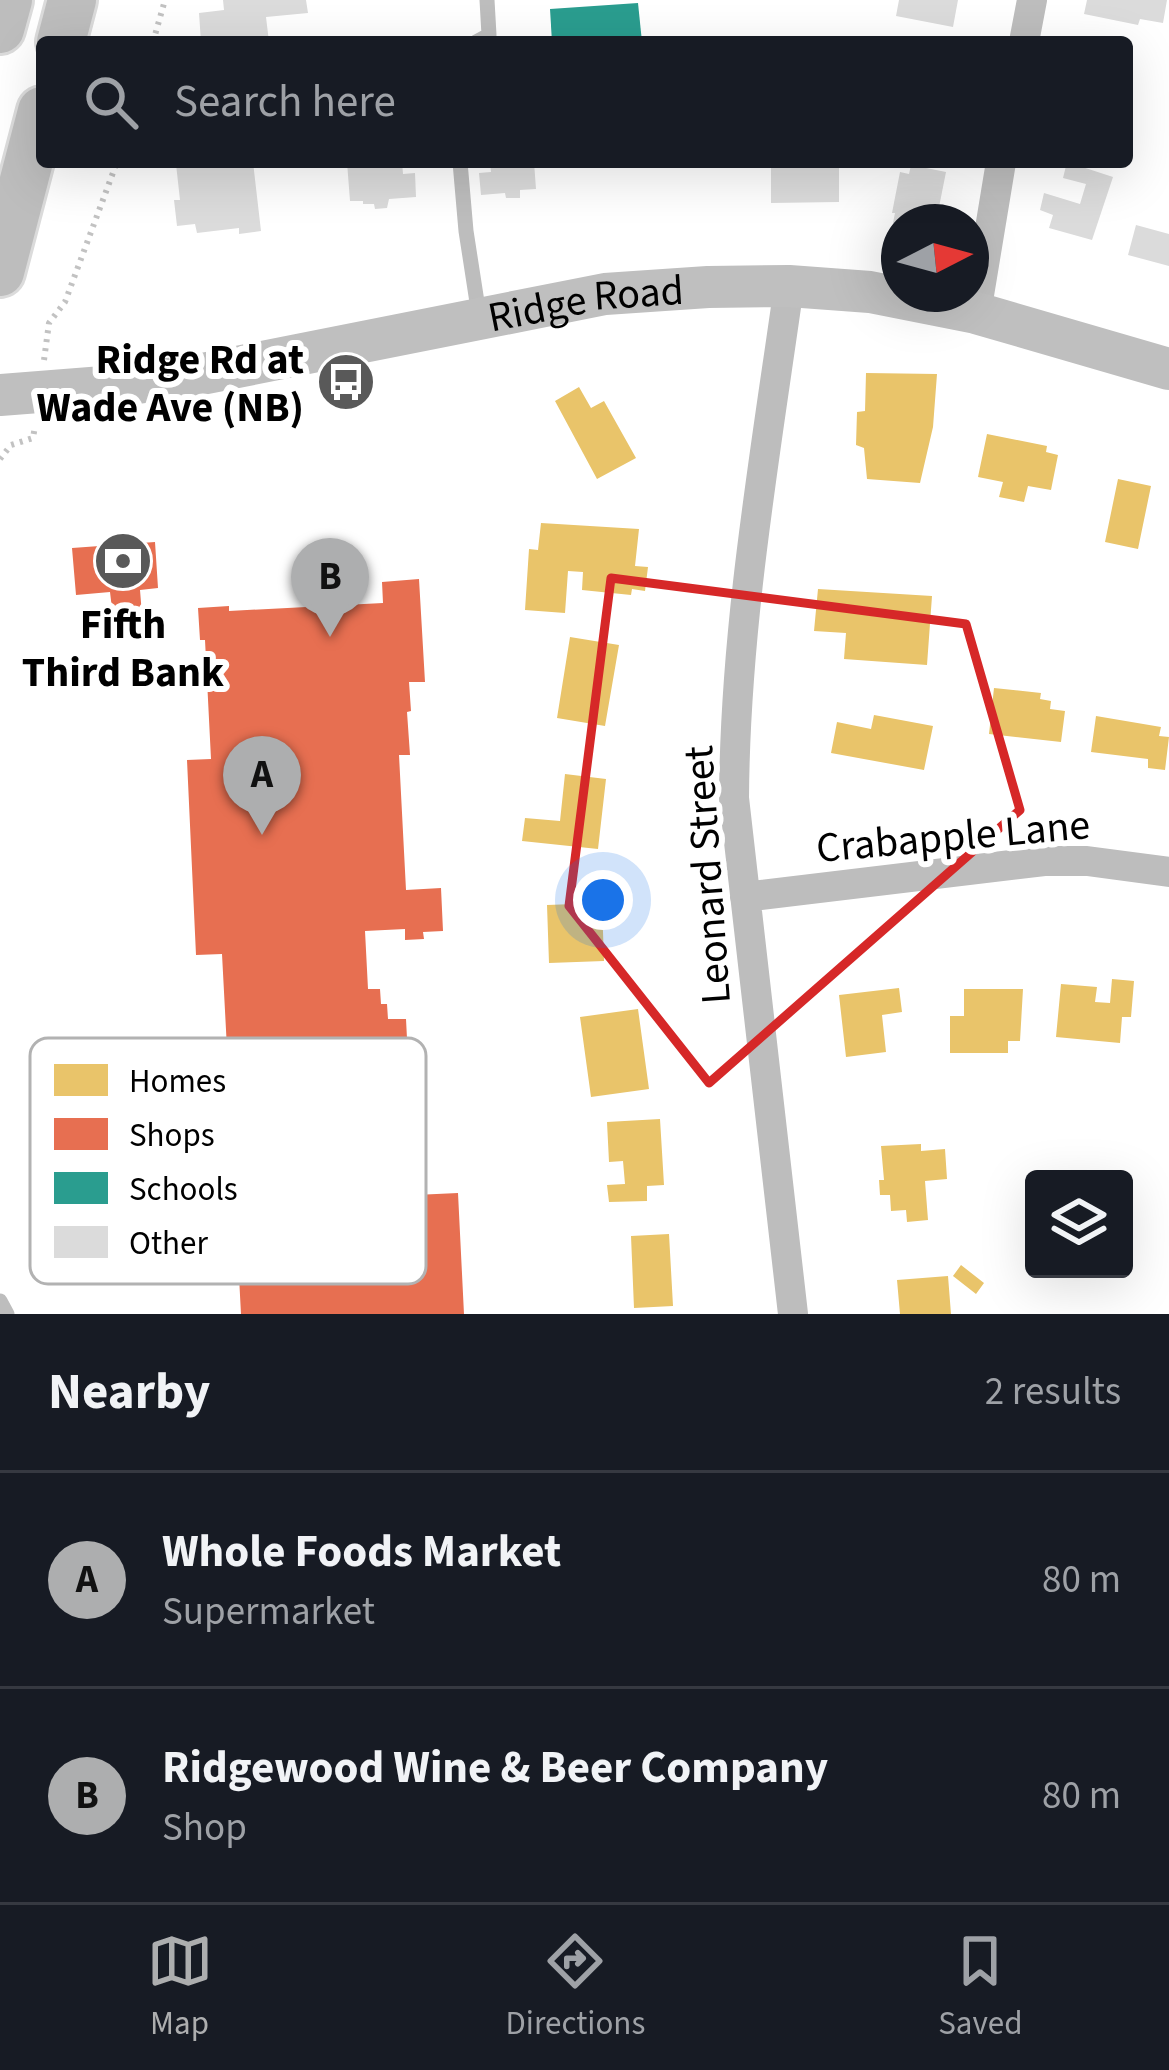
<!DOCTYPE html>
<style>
body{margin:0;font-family:"Source Sans 3",sans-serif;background:#242831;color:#f1f3f6}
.controls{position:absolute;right:36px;bottom:36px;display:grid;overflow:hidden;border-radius:12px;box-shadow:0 12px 48px #0002}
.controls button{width:108px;height:108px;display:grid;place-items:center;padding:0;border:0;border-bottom:3px solid #363941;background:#171b24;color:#f1f3f6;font:60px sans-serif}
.compass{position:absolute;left:881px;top:204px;width:108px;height:108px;border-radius:50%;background:#171b24;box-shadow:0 12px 48px #0002;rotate:84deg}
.you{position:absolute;left:603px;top:900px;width:42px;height:42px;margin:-30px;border:9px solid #fff;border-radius:50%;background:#1a73e8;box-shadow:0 0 0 18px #1a73e833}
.badge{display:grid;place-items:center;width:78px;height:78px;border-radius:50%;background:#adaeaf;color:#111;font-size:39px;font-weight:700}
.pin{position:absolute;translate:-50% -99px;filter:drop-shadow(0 3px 6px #0008)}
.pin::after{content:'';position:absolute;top:63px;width:42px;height:36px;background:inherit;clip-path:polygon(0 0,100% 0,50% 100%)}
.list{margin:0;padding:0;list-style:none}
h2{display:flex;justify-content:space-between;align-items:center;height:156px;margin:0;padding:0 48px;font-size:51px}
h2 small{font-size:39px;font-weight:400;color:#9ea1a6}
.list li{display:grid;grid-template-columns:78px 1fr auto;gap:36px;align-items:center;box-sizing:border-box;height:216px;padding:0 48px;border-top:3px solid #363941}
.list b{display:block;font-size:45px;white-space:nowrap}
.list p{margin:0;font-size:39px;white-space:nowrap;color:#9ea1a6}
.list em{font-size:39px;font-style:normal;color:#9ea1a6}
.icon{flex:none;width:66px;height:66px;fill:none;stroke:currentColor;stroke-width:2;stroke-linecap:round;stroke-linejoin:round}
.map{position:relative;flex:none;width:1169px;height:1314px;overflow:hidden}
.search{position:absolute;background:#171b24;box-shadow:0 12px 48px #0002;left:36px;right:36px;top:36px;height:132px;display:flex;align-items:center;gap:30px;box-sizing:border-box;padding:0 42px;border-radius:12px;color:#9ea1a6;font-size:45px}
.sheet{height:588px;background:#171b24}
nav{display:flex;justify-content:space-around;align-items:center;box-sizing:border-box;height:168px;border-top:3px solid #363941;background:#171b24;font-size:33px;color:#9ea1a6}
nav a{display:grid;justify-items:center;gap:6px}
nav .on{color:#adaeaf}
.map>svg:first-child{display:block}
.homes{fill:#e9c46a}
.shops{fill:#e76f51}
.schools{fill:#2a9d8f}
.building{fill:#dbdbdb}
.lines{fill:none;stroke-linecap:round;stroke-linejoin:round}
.primary-casing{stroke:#dbdbdb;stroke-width:54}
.path{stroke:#c2c2c2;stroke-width:6;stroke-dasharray:3 6;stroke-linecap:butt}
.lane{stroke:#bdbdbd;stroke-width:15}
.street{stroke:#bdbdbd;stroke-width:30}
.secondary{stroke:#bfbfbf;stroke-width:42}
.primary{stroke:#bdbdbd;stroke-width:48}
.marked{fill:none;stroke:#d62828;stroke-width:9;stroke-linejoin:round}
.labels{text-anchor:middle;stroke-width:12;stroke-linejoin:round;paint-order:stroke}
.street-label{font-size:42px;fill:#000;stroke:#fff}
.poi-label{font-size:42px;font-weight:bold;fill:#000;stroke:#fff;text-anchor:end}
.key{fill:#fff;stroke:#b2b2b2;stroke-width:3}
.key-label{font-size:33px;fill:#000}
</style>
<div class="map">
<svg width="1169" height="1314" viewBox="0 0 1169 1314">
<rect width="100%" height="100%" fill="#fff"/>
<path class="homes" d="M866 373 937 374 933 427 920 483 867 479 864 448 856 445 857 412 865 411Z
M579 387 591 408 604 401 636 458 597 479 555 401Z
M987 434 1047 446 1046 452 1058 455 1051 490 1028 486 1024 502 999 497 1003 482 978 477Z
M1118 479 1151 486 1138 549 1105 542Z
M541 523 639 529 635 566 648 567 645 591 632 589 631 595 582 590 583 572 568 571 565 613 525 610 529 549 538 550Z
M818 589 932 596 927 665 844 659 846 633 814 631Z
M570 637 619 645 605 726 557 718Z
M994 688 1041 693 1040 699 1051 701 1050 709 1065 711 1061 742 989 734Z
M874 715 933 726 924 770 831 753 837 722 871 729Z
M1096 716 1161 727 1159 736 1169 737 1165 770 1148 768V759L1091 752Z
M565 774 606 779 598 849 522 841 525 818 560 821Z
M602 903 604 961 549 963 547 905Z
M1112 979 1134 981 1131 1017H1122L1120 1043 1056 1037 1061 984 1097 987 1095 1002 1110 1003Z
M899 988 902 1012 882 1015 886 1052 846 1057 839 995Z
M964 989H1023L1020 1041H1008V1053H950V1016H964Z
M638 1009 649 1089 591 1097 580 1017Z
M660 1119 664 1185 647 1186V1201L609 1202 607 1185 625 1184 623 1161 609 1162 607 1122Z
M921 1144V1151L945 1149 947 1179 925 1181 928 1220 907 1222 906 1210 891 1211 890 1195H880L879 1180H884L881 1146Z
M669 1234 673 1306 634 1308 631 1236Z
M961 1265 984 1283 976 1294 953 1276Z
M948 1276 951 1314H900L897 1280Z"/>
<path class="shops" d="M155 542 158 588 140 590 142 615 113 617 110 592 76 595 72 548Z
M419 579 425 682H409L411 711 407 712 410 755H399L406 890 441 888 443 931 423 932 424 939 405 940V929L365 931 368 989H380L381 1004H387L388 1019H406L415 1195 458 1193 464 1314H241L222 954 196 955 187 760 211 759 205 640H200L198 608 229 606V611L383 603 382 582Z"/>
<path class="schools" d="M638 3 642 42H552L550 9Z"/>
<path class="building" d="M223 0H306L308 13 266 17 269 42H201L199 13 224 10Z
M899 0H958L953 27 896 16Z
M1087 0H1167L1163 23 1140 19 1138 25 1084 14Z
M189 162H253L261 231 239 234V228L197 233 195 224 177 226 174 200H180L176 164Z
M347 162H402L403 174 415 173 416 197 389 199 387 208 375 209 374 204H363V201H350Z
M490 162H534L536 189 520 190V198H506L505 193 481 195 479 173 491 172Z
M771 162H839V202L771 203Z
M1067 162 1113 177 1092 240 1049 228 1053 215 1040 210 1044 193 1080 204 1086 184 1063 178Z
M911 165 946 172 936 222 893 223 895 213H892L900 172 909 174Z
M1136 225 1169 234V266L1128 255Z"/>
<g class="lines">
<defs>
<path id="primary" d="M0 29 8 0
M61 42 72 0
M0 272 42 111"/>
</defs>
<use href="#primary" class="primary-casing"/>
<path class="path" d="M153 42 165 0
M44 360 49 323 65 302 117 162
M0 459 11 445 33 438 35 426"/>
<path class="lane" d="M476 42 489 35 487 0
M460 162 466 231 479 315
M0 1301 7 1314"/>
<path class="street" d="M1024 42 1032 0
M789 286C765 456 735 627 734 798L793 1314
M976 313 1001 162
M745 897 1044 861H1087L1169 872"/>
<path class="secondary" id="s1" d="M0 395 116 386 202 374 605 294 708 287 789 286 870 292 976 313 1169 369"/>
<use href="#primary" class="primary"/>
</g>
<path class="marked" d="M611 578 966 624 1020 810 709 1083 569 906Z"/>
<defs>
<symbol id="bus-disc" viewBox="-11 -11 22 22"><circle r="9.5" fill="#595959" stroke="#fff"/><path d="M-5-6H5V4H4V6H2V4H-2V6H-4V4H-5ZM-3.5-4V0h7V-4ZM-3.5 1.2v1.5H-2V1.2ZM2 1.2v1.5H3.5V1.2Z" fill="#fff"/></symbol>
<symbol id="bank-disc" viewBox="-11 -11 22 22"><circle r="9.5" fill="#595959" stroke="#fff"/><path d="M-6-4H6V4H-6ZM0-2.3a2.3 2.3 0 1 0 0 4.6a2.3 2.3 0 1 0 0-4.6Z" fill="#fff"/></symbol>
</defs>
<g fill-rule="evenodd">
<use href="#bus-disc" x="313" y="349" width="66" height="66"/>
<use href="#bank-disc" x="90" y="528" width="66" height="66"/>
</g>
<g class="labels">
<g class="street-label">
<text dy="15" stroke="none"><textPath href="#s1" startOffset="594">Ridge Road</textPath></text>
<text transform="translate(953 835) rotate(-5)" y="15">Crabapple Lane</text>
<text transform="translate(706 875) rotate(-94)" y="15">Leonard Street</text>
</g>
<g class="poi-label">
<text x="304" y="373">Ridge Rd at<tspan x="304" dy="48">Wade Ave (NB)</tspan></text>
<text x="123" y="638" text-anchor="middle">Fifth<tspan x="123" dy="48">Third Bank</tspan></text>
</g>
</g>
<rect x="30" y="1038" width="396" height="246" rx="18" class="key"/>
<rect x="54" y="1064" width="54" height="32" fill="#e9c46a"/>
<rect x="54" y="1118" width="54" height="32" fill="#e76f51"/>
<rect x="54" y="1172" width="54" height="32" fill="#2a9d8f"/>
<rect x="54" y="1226" width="54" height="32" fill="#dbdbdb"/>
<g class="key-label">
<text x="129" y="1092">Homes</text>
<text x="129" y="1146">Shops</text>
<text x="129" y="1200">Schools</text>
<text x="129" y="1254">Other</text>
</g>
</svg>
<div class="controls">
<button><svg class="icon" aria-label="layers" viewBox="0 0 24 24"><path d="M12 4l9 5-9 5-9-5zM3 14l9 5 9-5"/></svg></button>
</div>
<svg class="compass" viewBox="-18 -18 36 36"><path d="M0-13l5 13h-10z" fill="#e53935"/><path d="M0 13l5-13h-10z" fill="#9ea1a6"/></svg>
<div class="you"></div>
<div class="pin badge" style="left:262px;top:835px">A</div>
<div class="pin badge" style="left:330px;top:637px">B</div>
<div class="search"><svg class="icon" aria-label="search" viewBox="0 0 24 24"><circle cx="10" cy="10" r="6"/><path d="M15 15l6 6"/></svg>Search here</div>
</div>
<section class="sheet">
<h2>Nearby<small>2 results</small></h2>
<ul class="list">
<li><span class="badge">A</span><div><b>Whole Foods Market</b><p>Supermarket</p></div><em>80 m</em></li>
<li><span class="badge">B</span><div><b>Ridgewood Wine &amp; Beer Company</b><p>Shop</p></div><em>80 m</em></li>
</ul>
</section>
<nav>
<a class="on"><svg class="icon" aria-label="map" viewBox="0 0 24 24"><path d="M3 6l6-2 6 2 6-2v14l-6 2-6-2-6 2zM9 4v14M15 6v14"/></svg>Map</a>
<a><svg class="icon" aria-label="directions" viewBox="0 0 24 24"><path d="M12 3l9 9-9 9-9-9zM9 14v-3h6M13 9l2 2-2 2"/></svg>Directions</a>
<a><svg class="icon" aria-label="saved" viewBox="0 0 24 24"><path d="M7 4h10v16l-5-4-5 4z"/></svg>Saved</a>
</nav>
